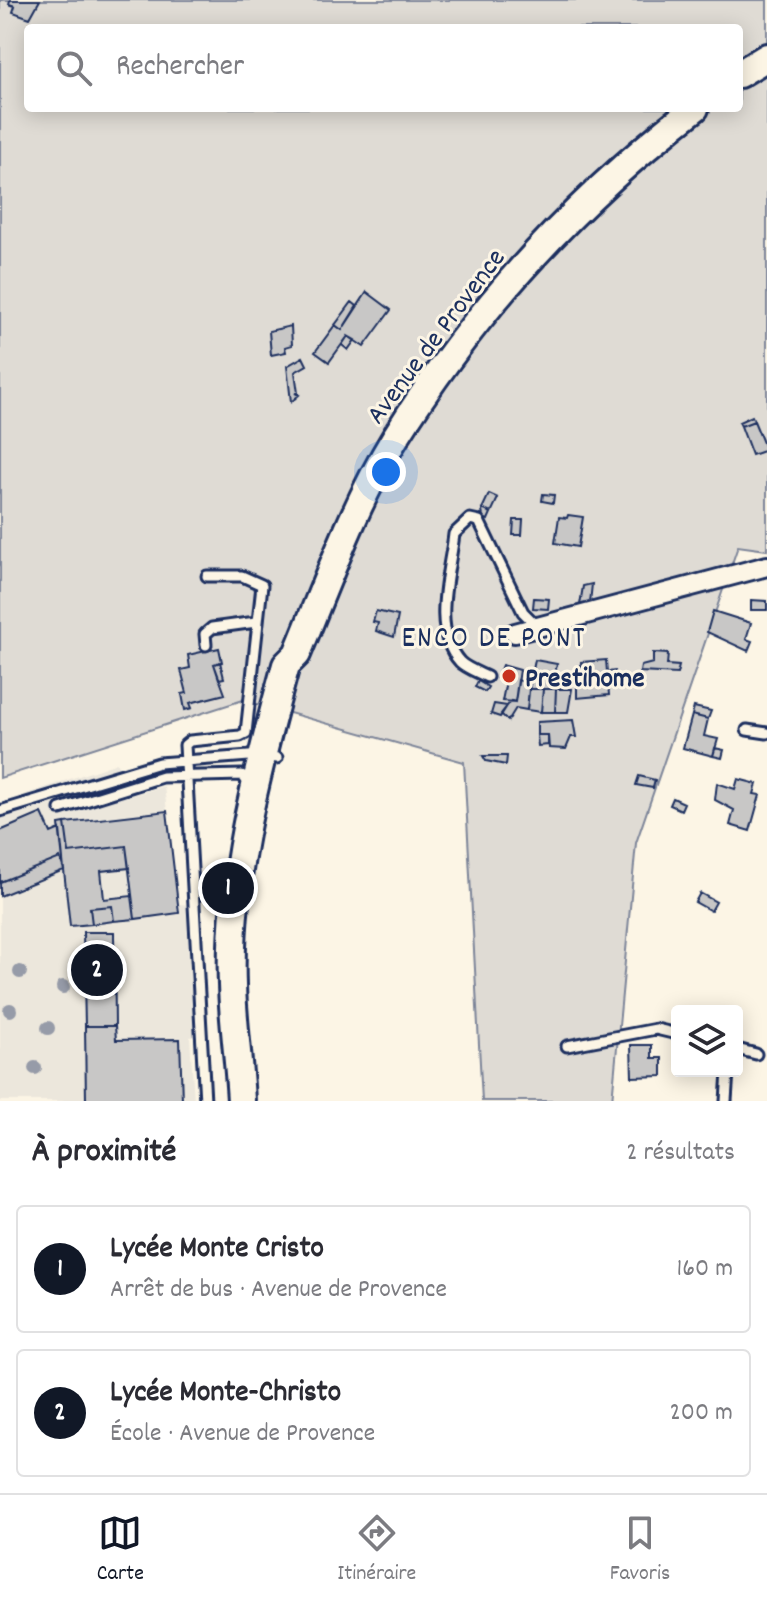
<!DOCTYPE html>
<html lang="fr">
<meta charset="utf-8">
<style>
body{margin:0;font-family:Dekko,sans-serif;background:#f7f7f7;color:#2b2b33}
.controls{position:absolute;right:24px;bottom:24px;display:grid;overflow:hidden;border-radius:8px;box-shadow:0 4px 20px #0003}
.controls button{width:72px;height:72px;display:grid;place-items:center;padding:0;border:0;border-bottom:2px solid #e1e1e2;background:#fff;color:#2b2b33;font:40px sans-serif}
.you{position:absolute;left:386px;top:472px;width:28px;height:28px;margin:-20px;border:6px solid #fff;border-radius:50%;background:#1a73e8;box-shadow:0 0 0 12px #1a73e833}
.badge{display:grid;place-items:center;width:52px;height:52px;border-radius:50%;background:#111827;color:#fff;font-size:26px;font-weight:700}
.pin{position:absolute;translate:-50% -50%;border:4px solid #fff;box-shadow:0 2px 8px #0006}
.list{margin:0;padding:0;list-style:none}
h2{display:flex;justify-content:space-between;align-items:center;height:104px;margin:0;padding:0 32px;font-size:34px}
h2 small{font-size:26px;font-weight:400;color:#7c7c81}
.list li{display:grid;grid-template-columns:52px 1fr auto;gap:24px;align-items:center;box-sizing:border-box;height:128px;margin:0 16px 16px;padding:0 16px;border:2px solid #e1e1e2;border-radius:8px}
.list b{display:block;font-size:30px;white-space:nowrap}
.list p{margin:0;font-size:26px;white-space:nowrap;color:#7c7c81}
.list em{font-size:26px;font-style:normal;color:#7c7c81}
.icon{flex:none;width:44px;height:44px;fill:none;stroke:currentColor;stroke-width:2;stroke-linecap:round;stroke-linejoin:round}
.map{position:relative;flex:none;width:767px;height:1101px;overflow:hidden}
.search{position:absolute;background:#fff;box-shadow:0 4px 20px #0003;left:24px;right:24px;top:24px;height:88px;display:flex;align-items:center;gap:20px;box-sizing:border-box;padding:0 28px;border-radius:8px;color:#7c7c81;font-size:30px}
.sheet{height:392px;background:#fff}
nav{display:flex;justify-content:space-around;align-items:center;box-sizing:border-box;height:112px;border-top:2px solid #e1e1e2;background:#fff;font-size:22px;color:#7c7c81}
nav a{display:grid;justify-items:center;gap:4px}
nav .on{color:#111827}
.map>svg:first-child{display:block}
.built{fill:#ece7dc}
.green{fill:#dfdbd4;stroke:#7d8599;stroke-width:2;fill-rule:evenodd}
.building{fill:#c8c7c6;stroke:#1b2f5e;stroke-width:2}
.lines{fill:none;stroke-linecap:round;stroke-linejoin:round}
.lane-casing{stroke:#1b2f5e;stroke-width:15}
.street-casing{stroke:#1b2f5e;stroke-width:24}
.secondary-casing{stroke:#1b2f5e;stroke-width:32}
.lane{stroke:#fcf5e5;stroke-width:9}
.street{stroke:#fcf5e5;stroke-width:18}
.secondary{stroke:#fcf5e5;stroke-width:26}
.tree{fill:#969ba8}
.poi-dot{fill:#c8321e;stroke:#fcf5e5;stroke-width:3}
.labels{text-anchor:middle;stroke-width:6;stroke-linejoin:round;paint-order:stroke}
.street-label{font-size:28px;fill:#1b2f5e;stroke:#fcf5e5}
.poi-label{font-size:28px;font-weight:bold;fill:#1b2f5e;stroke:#fcf5e5;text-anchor:start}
.neighbourhood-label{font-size:30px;letter-spacing:2px;fill:#1b2f5e;stroke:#fcf5e5}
</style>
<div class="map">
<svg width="767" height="1101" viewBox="0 0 767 1101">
<rect width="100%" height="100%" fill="#fcf5e5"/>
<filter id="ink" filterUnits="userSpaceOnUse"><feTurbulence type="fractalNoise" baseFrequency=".0125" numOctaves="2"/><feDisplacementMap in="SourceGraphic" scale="16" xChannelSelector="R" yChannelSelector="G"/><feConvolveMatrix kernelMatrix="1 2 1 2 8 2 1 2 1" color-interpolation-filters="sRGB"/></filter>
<g filter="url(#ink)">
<path class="built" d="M117 763 125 797 164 786 178 904 191 905 198 1036 190 1037 194 1101H0V803Z"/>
<path class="green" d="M0 0H767V550L738 546 636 843 612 1101H482L464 762 243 700 0 778ZM28 28H739V108H28Z"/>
<path class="building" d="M10 0H40L30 18 13 12 15 6 9 4Z
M367 292 391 310 364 347 348 336 329 362 315 352 335 325 342 330Z
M352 302 357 306 342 330 335 325Z
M291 326 292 345 285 347 286 352 271 355 269 331Z
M348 336 355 340 348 350 342 345Z
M303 357 307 365 295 372 298 393H295L299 395 291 402 287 366Z
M752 416 754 421 741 426 739 422Z
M754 421 766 450 752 455 741 426Z
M489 494 498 498 491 513 482 509Z
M543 494 554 495 553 503 542 501Z
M482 509 491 513 488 520 483 518Z
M568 515 583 517 578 547 555 543 559 517 567 518Z
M514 520H523L522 535H513Z
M592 584 590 603 580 605 583 586Z
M534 598 549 599 548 609 533 608Z
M751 600 767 601V610H751Z
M376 611 398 616 394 637 376 631 378 623 373 622Z
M713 611 751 623 746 639 752 641 748 651 707 632Z
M219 648 222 662 214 664 225 694 190 703 192 708 185 710 182 694 187 693 181 670 190 668 188 655Z
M653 653 668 654 667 665 679 666 677 674 640 672 641 666 653 663Z
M535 660 557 664 552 689H529Z
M606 660 609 695 577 698V687L581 686V662Z
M220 662 224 678 219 679 214 664Z
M502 665 520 670 515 702 502 701 506 681 497 678Z
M615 671 619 688H609L607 672Z
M518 680 530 683 527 710 516 708 508 721 501 714 511 701 515 702Z
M478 681 488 687 485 692 475 687Z
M529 689H543L541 712 527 710Z
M543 689H556L555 712H541Z
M556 689H572L568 712H555Z
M494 704 507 706 500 717 491 714Z
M694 707 711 711 708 719 692 715Z
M692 715 708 719 704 736 718 739 713 756 683 748Z
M573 720 576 737H571L566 749 549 748 548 735H537V722Z
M537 735H548V745L538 746Z
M715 748 724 750 722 758 713 756Z
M483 756H507L506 765 486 761Z
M639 776 655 780 653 788 636 785Z
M738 779 757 784 754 794 760 795 750 831 730 825 734 810 715 800 717 783 735 789Z
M673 798 684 803 681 810 670 805Z
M167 811 179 913 135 919 126 846 69 853 65 823Z
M42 813 51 833 60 829 64 870 60 858 0 882V831Z
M65 823 69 853 126 846 129 868 101 871 104 899 132 896 135 919 114 921 112 906 90 908 92 924 70 926 59 824Z
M60 858 64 870 0 896V882Z
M60 858 64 870 0 896V882Z
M700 893 716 902 711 911 695 902Z
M112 906 114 921 92 924 90 908Z
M83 932H114L115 1026H85Z
M85 1026H115L116 1040 180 1039 182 1101H86Z
M631 1045H652V1058H662V1076L632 1077Z"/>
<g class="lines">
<defs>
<path id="lane" d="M206 645 205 634 212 628 256 622
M487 677C479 673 466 668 460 662 430 629 450 572 454 534L470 519 479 521 523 612 537 626
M747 730 767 733
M60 809 162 777 242 775 250 785
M0 811 159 763 262 755 277 758
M567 1046 656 1029 677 1034
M737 1049 756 1054
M205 1101 185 745 190 741 240 736 246 733 262 585 242 576H207
M726 1101 728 1071"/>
<path id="street" d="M515 633 767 566"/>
<path id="secondary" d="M739 74 767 57
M241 1101C239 1062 233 1023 232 985 228 876 258 769 286 665L297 654C327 582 354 505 395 438 474 311 577 199 695 108"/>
</defs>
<use href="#lane" class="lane-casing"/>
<use href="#street" class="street-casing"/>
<use href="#secondary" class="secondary-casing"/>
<use href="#lane" class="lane"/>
<use href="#street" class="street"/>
<use href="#secondary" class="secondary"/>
</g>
<g class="tree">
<circle cx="20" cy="972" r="7"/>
<circle cx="63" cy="987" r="7"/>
<circle cx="10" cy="1010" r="7"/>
<circle cx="48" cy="1028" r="7"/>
<circle cx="35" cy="1068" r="7"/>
</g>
</g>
<circle class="poi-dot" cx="509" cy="676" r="8"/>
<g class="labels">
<g class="street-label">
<text transform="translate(434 335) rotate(-53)" y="10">Avenue de Provence</text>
</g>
<g class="poi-label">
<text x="525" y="686">Prestihome</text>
</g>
<g class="neighbourhood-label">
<text x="494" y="646">ENCO DE PONT</text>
</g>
</g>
</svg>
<div class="controls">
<button><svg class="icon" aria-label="layers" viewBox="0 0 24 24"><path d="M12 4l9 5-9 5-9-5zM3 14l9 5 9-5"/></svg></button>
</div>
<div class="you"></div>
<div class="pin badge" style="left:228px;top:888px">1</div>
<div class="pin badge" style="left:97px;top:970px">2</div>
<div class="search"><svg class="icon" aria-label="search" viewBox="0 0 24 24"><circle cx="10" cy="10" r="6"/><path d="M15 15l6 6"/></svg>Rechercher</div>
</div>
<section class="sheet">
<h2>À proximité<small>2 résultats</small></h2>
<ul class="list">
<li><span class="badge">1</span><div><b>Lycée Monte Cristo</b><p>Arrêt de bus · Avenue de Provence</p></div><em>160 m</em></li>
<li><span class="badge">2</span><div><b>Lycée Monte-Christo</b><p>École · Avenue de Provence</p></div><em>200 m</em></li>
</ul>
</section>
<nav>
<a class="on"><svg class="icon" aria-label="map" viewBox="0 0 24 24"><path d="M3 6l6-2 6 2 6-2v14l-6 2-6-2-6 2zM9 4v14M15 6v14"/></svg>Carte</a>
<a><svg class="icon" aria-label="directions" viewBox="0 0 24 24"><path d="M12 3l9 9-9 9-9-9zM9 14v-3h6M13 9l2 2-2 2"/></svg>Itinéraire</a>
<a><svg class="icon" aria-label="saved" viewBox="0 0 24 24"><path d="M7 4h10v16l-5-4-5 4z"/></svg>Favoris</a>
</nav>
